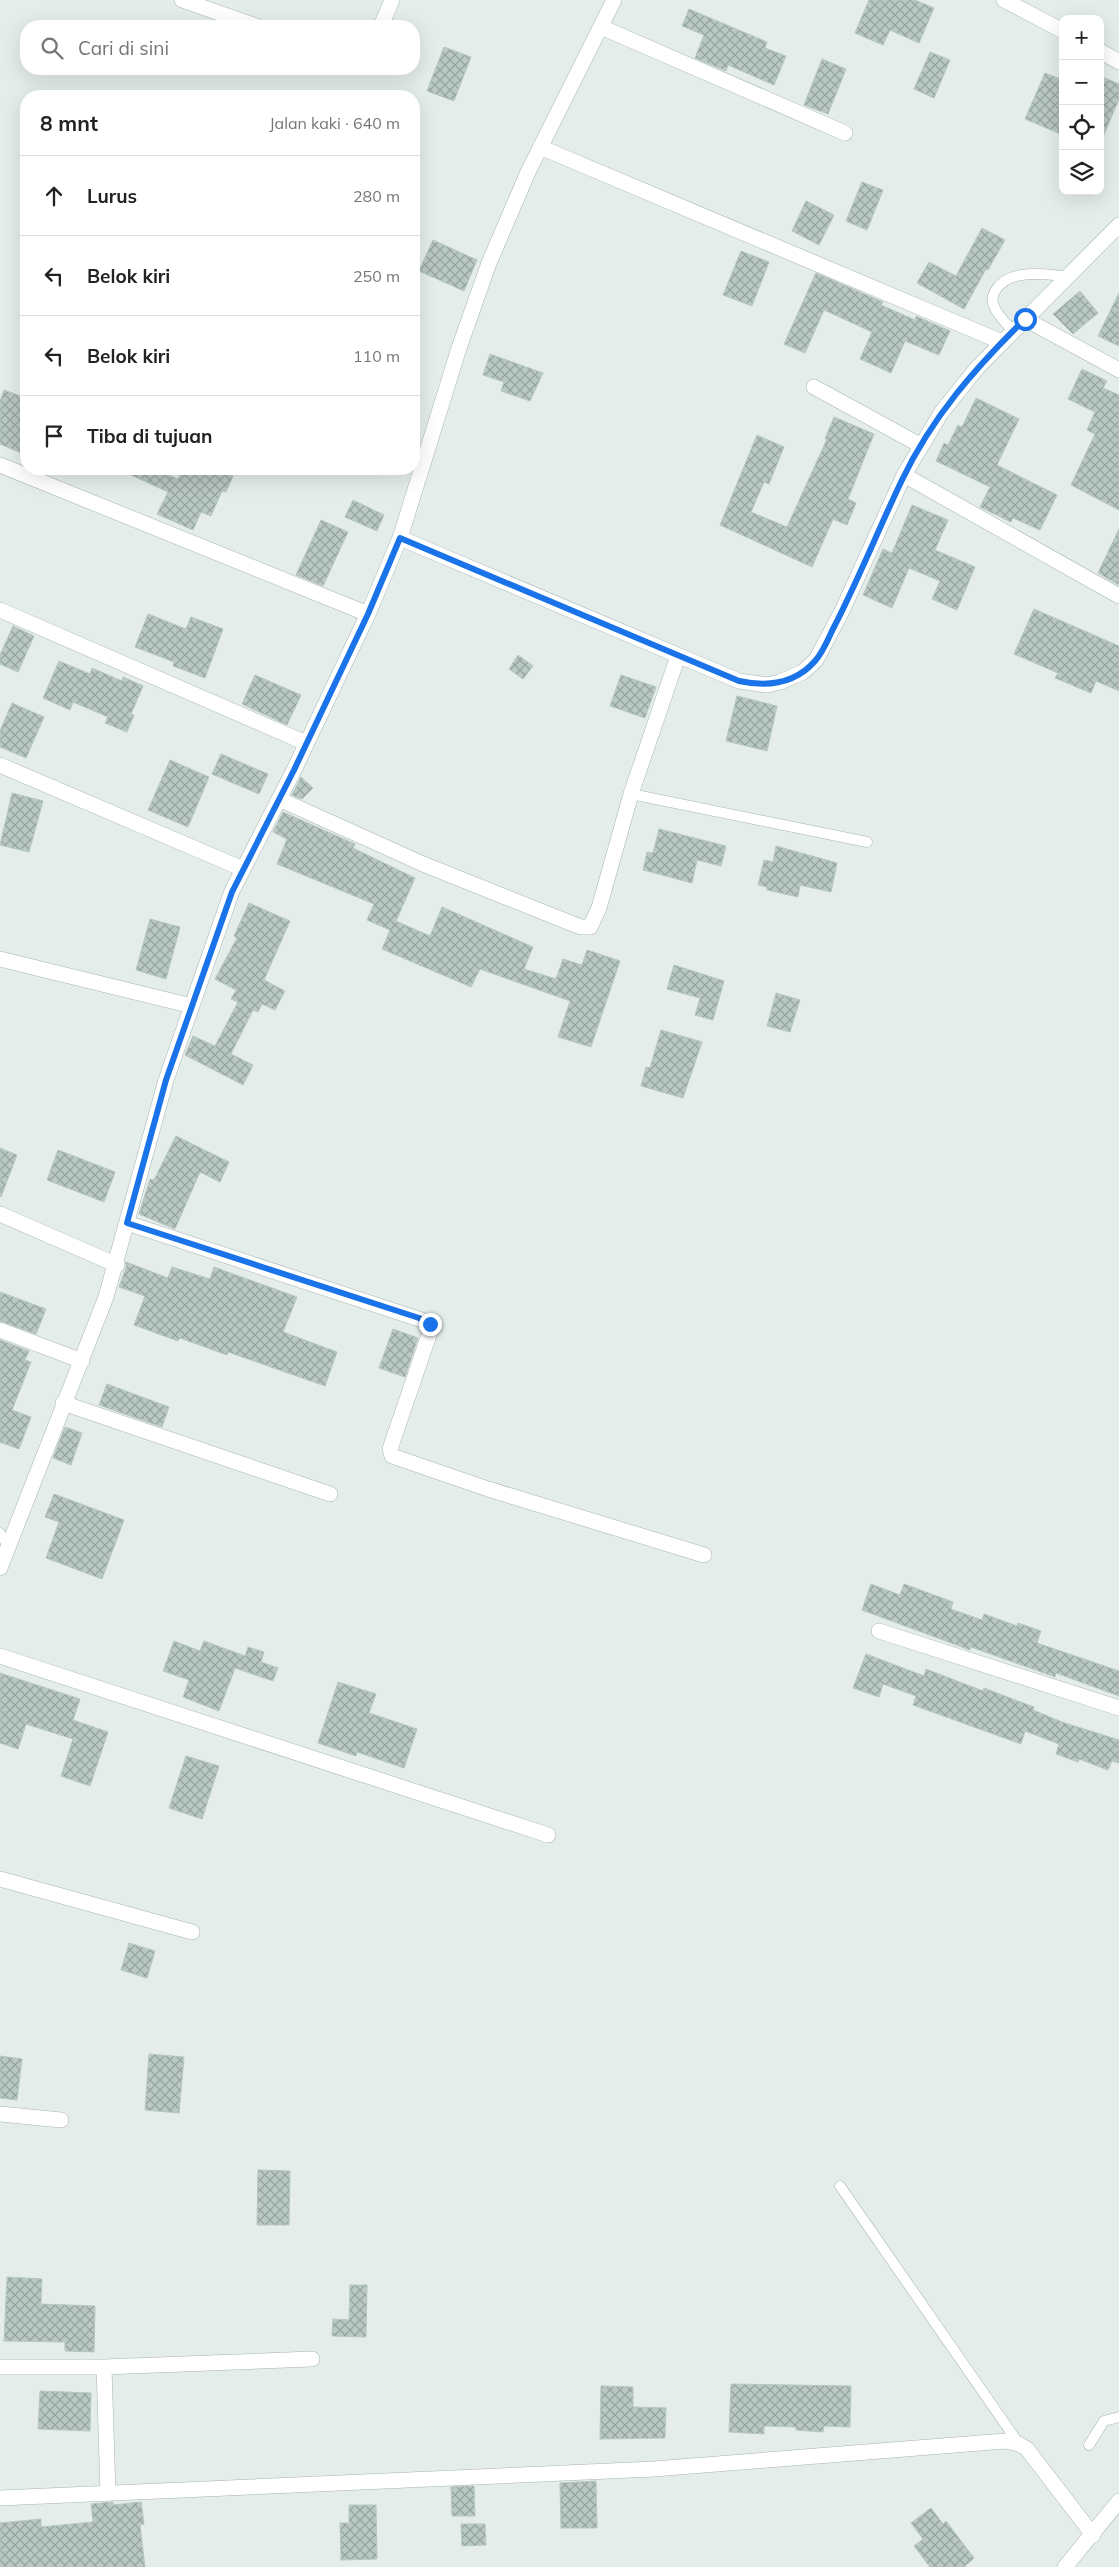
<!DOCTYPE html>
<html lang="id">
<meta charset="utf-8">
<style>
body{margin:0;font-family:Mulish,sans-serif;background:#f6f6f6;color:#222}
.controls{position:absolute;right:15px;top:15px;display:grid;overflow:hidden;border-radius:10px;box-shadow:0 5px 20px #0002}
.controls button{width:45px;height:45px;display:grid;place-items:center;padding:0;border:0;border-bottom:1px solid #e0e0e0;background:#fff;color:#222;font:25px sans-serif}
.stop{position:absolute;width:15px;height:15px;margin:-11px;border:4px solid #1a73e8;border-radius:50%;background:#fff}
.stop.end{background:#1a73e8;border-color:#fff;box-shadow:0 1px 5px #0008}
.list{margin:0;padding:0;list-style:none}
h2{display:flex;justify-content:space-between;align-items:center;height:65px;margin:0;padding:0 20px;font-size:21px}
h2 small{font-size:16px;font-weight:400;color:#767676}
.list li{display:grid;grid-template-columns:32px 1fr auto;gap:15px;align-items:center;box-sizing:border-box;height:80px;padding:0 20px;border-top:1px solid #e0e0e0}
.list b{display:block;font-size:19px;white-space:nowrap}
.list em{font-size:16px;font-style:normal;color:#767676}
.icon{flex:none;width:28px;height:28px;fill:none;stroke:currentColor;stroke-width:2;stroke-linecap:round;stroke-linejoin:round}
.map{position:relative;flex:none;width:1119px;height:2567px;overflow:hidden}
.search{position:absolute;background:#fff;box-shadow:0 5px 20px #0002;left:20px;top:20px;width:400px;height:55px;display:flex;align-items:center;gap:12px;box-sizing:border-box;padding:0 18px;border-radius:20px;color:#767676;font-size:19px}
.panel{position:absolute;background:#fff;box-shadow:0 5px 20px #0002;left:20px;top:90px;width:400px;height:385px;border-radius:20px}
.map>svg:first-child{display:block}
.building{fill:url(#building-cross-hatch);stroke:#b6c7c3}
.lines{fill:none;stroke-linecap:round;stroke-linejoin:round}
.service-casing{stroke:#a6b5b2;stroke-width:11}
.minor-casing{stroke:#a6b5b2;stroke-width:16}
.tertiary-casing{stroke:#a6b5b2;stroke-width:16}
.service{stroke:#fff;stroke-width:10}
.minor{stroke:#fff;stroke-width:15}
.tertiary{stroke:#fff;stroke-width:15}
.route{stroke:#1a73e8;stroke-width:6}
</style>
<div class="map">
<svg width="1119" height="2567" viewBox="0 0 1119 2567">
<defs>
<pattern id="building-cross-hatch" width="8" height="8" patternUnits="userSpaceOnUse" patternTransform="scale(1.25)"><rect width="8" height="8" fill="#b9c8c4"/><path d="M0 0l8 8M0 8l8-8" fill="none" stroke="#96a4a0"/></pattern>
</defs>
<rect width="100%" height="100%" fill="#e4edea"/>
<path class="building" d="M869 0H915L934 8 919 43 890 30 883 45 855 33Z
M689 9 767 42 765 48 786 56 774 85 728 65 726 71 695 58 704 35 682 26Z
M444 47 471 57 454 101 427 91Z
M930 52 950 60 934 98 914 89Z
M822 59 846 69 828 114 804 105Z
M1045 73 1063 80V135L1025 119Z
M1100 76 1119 84V99L1100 144Z
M862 182 883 190 867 230 846 221Z
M806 201 834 215 819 245 792 231Z
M982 228 1005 240 988 270 986 269 964 309 917 283 929 262 956 276Z
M433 240 477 260 464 291 419 271Z
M741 251 769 262 752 306 723 295Z
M816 273 883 302 881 305 915 320 916 316 950 331 939 355 905 341 891 373 860 359 872 332 824 310 805 353 784 344Z
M1080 291 1098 313 1073 334 1053 314Z
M1119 293V346L1098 336Z
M490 354 543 373 530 401 501 391 504 382 483 375Z
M1082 369 1107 381 1103 388 1119 395V510L1071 485 1095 434 1087 430 1095 412 1068 399Z
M4 390 26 398V455L0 444V401Z
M976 398 1019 419 997 465 1057 495 1040 530 1013 518 1011 522 980 507 990 487 936 461 944 443 948 445 958 425 962 427Z
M834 417 874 434 848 499 856 503 847 525 833 519 812 567 720 525 757 435 784 447 769 484 764 482 751 512 787 527 827 439H825Z
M118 469H155L178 479 182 469H217L233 476 226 492 222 491 211 516 201 512 193 530 157 514 168 492Z
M353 500 384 515 377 531 345 517Z
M912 505 948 520 935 550 975 567 957 610 932 599 940 581 909 568 892 608 863 595 883 549 892 553Z
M321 520 348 532 323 586 296 575Z
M1119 529V585L1098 573Z
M1034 609 1119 646V691L1096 681 1091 693 1055 678 1058 673 1014 654Z
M148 614 186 629 191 617 223 629 205 678 173 666 174 662 135 647Z
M13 626 34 636 18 672 0 664V655Z
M518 655 533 666 523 679 509 669Z
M59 661 90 674 92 668 122 681 123 677 143 686 131 714 134 715 127 732 105 723 108 717 73 702 70 710 43 698Z
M255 675 301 695 287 725 242 704Z
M621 675 656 687 645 718 610 706Z
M737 696 777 706 767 751 726 741Z
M12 703 44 717 26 758 0 747V731Z
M221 754 268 774 259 794 212 774Z
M170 760 209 777 188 827 148 810Z
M301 777 313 788 302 799 292 795Z
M12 793 43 801 29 852 0 845Z
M283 812 355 844 353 848 415 878 396 921 430 936 442 907 533 947 524 969 556 979 563 959 582 965 587 950 620 961 591 1047 558 1037 570 1001 480 969 471 987 382 949 390 930 367 920 374 904 277 864 287 839 273 832Z
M659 829 726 846 721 866 697 860 692 883 643 870 647 852 653 853Z
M776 846 837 863 831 892 800 885 798 897 767 890V887L758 885 764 860 773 862Z
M249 903 290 921 264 980 285 991 275 1010 262 1004 258 1012 253 1010 231 1054 253 1065 243 1085 185 1055 193 1036 215 1046 238 1002 231 999 236 990 215 979 237 938 234 936Z
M150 919 180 927 166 979 136 970Z
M674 965 724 981 713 1020 695 1015 700 998 667 989Z
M776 993 800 1000 790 1032 767 1026Z
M661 1030 702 1042 683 1098 641 1086 646 1067 650 1068Z
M176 1136 229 1162 220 1182 200 1172 175 1229 139 1214 150 1179 154 1180Z
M0 1148 17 1155 1 1197 0 1196Z
M58 1150 115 1172 104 1202 47 1180Z
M126 1262 168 1278 172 1267 210 1279 214 1267 297 1297 283 1332 337 1352 325 1386 228 1352 227 1355 180 1338 178 1341 134 1325 145 1296 119 1287 126 1268Z
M0 1292 46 1309 36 1334 0 1321Z
M393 1329 418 1338 405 1377 379 1368Z
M0 1340 29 1351 25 1360 31 1362 12 1410 31 1417 19 1449 0 1442Z
M107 1384 169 1407 162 1427 99 1405Z
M65 1427 82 1433 71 1465 53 1458Z
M54 1494 124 1520 102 1579 46 1558 59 1522 45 1517Z
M871 1584 900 1595 904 1584 953 1602 951 1609 982 1620 984 1614 1017 1626 1018 1623 1041 1631 1037 1643 1119 1671V1696L1056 1673 1055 1677 971 1647 970 1650 862 1610Z
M174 1641 200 1651 204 1641 245 1656 248 1647 264 1652 261 1662 278 1668 273 1681 235 1668 219 1711 183 1697 189 1680 163 1671Z
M866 1654 924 1676 926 1669 983 1691 984 1688 1034 1707 1033 1710 1062 1722 1119 1740V1763L1112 1761 1108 1770 1079 1759 1078 1762 1056 1754 1059 1744 1025 1731 1021 1744 913 1705 916 1696 883 1684 879 1697 853 1688Z
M0 1673 80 1699 73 1720 108 1732 90 1786 61 1776 73 1739 26 1724 18 1749 0 1743Z
M338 1682 376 1694 369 1713 417 1729 404 1768 357 1752 356 1756 318 1743Z
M186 1756 219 1766 202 1819 169 1808Z
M129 1943 155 1951 147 1978 121 1970Z
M149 2054 184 2057 179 2113 145 2110Z
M0 2056 22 2059 17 2100 0 2098Z
M258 2170 290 2171 289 2225H257Z
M7 2277 42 2279 41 2304 95 2306 94 2352 65 2351V2342L4 2341Z
M350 2285H367L366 2337 332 2336 333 2319 349 2320Z
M731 2384 851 2386 850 2427 824 2426 823 2432 796 2430V2427L764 2426V2434L729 2432Z
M601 2386 633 2387V2407L666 2408 665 2438 600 2439Z
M40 2391 91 2393 90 2431 38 2429Z
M596 2481 597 2528H561L560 2483Z
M474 2486 475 2516H452L451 2487Z
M113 2502V2505L141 2502 144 2524 140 2525 145 2567H0V2523L41 2519V2527L93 2522 91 2504Z
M349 2505H376L377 2559 341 2560 340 2523H349Z
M931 2508 943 2524 946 2521 974 2558 964 2567H930L914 2546 923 2539 911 2523Z
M461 2524H485L486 2545 462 2546Z"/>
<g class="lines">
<defs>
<path id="service" d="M1013 331C1007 324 997 315 994 306 991 300 993 293 997 288 1013 268 1044 275 1066 276
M631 794 867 842
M0 1533 8 1546
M840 2186 1019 2444
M1089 2445 1104 2421 1119 2417"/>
<path id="minor" d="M182 0 256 26
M1004 0 1063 31
M381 26 392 0
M601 27 845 133
M1100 51 1119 62
M540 147 1002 342
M1025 319 1119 370
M814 387 920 445
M0 465 368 614
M904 475 1119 596
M400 538 739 681 767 685 780 682 803 672 816 660 842 611 904 475 941 413 977 368 1119 225
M0 610 306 743
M0 765 243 869
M279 799 423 864 568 922 581 927H590L599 908 631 794 678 656
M0 959 192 1006
M0 1214 117 1265
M127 1223 428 1322 430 1332 390 1449 392 1456 488 1489 704 1555
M0 1330 82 1361
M63 1403 330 1494
M0 1568 106 1297 166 1080 232 891 294 770 368 614 400 538 459 348 489 263 528 172 614 0
M879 1631 1119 1708
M0 1656 548 1835
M0 1879 192 1932
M0 2114 61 2120
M0 2367H104L312 2359
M104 2367 108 2493
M0 2498 654 2469 1005 2441 1019 2444 1027 2449 1093 2535"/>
<path id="tertiary" d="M1065 2567 1119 2501"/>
</defs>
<use href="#service" class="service-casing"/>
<use href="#minor" class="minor-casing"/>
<use href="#tertiary" class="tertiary-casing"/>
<use href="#service" class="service"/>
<use href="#minor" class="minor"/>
<use href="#tertiary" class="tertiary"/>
</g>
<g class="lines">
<path class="route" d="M430 1324 419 1318 127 1223 166 1080 232 892 294 770 368 614 400 538 739 681C767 687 795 684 815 661 824 651 829 636 835 625 859 578 879 528 902 480 932 417 975 368 1025 319"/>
</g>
</svg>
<div class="controls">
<button>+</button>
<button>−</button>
<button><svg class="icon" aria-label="locate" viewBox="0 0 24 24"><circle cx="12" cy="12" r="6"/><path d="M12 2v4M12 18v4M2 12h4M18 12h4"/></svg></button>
<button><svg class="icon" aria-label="layers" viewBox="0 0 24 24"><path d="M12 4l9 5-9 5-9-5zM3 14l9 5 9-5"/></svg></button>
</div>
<div class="stop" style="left:1025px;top:319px"></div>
<div class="stop end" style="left:430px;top:1324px"></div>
<div class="search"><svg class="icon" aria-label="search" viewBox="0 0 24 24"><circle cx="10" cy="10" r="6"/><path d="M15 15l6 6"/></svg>Cari di sini</div>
<section class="panel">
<h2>8 mnt<small>Jalan kaki · 640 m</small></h2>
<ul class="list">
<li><svg class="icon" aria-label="ahead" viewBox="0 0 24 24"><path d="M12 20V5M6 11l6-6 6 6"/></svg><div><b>Lurus</b></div><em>280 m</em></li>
<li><svg class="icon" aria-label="left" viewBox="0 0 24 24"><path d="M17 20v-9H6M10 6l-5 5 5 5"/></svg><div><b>Belok kiri</b></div><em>250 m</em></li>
<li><svg class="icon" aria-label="left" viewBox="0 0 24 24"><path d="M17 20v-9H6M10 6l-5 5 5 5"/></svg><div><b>Belok kiri</b></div><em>110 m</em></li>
<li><svg class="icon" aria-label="arrive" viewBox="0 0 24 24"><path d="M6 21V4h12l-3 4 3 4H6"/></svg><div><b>Tiba di tujuan</b></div></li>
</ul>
</section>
</div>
